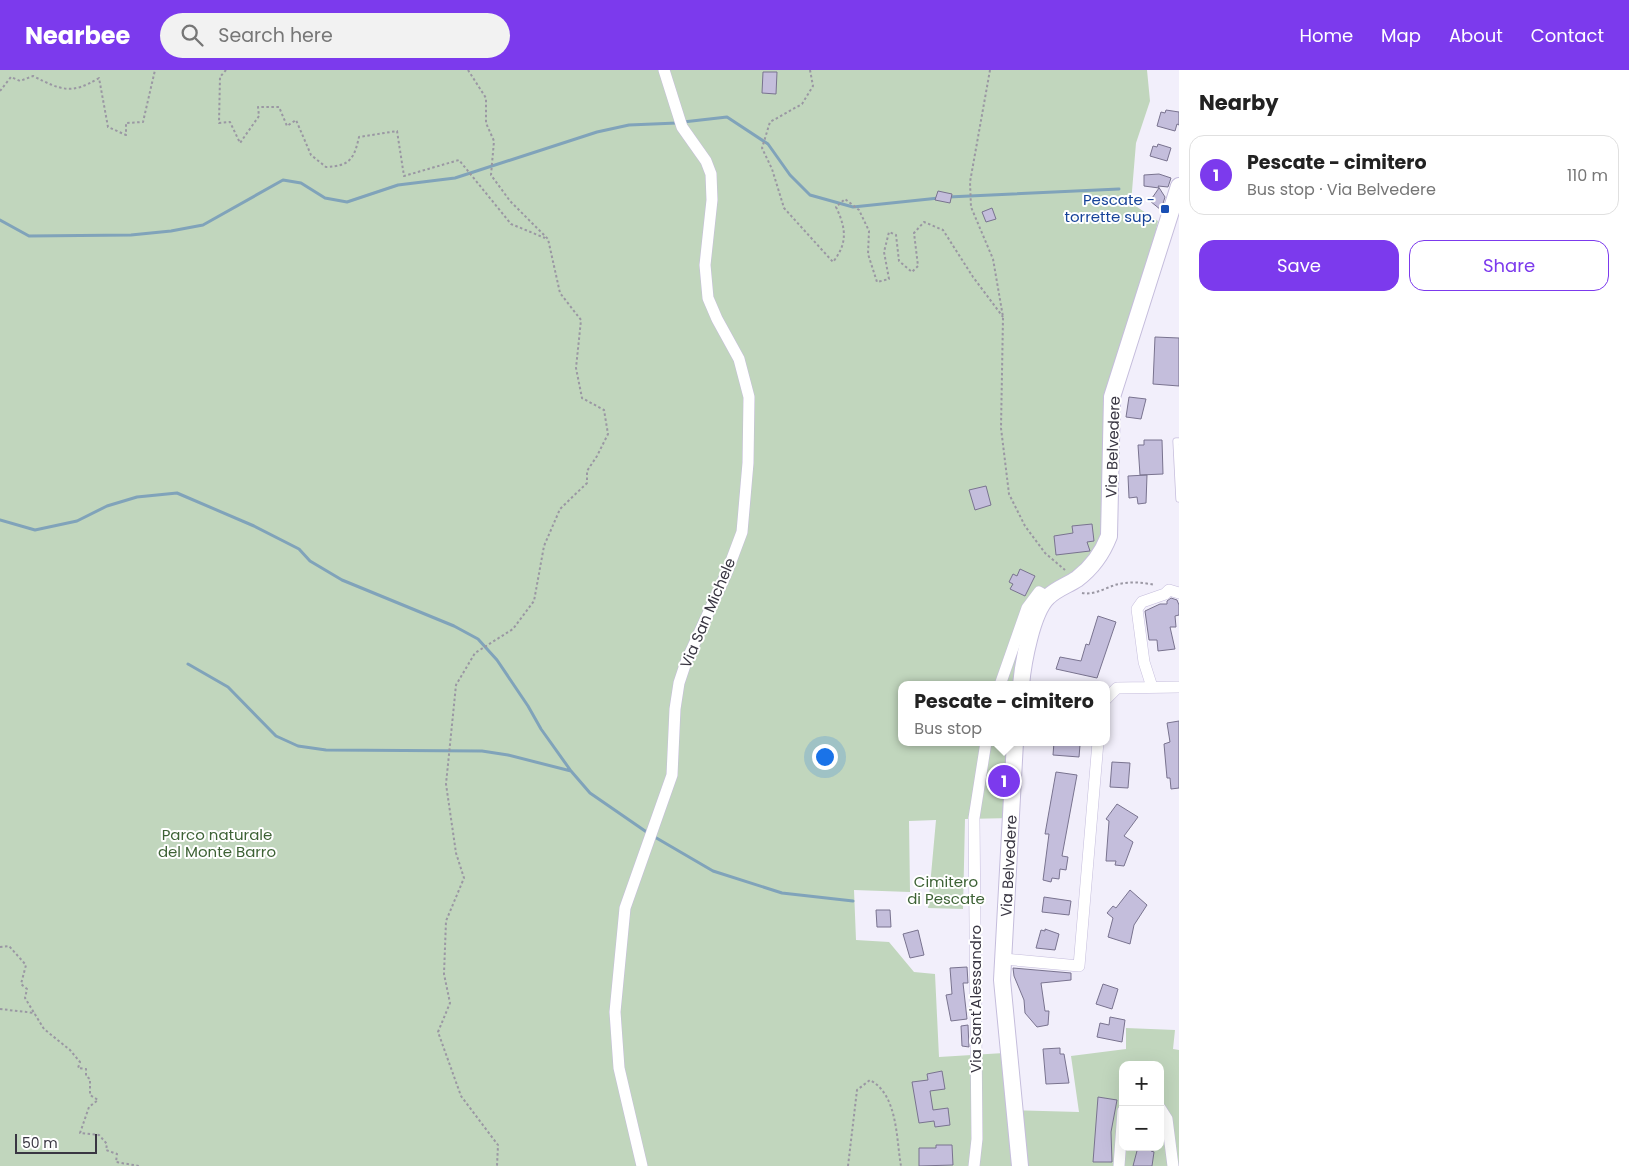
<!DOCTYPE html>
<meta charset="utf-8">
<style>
body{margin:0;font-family:Poppins,sans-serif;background:#f2f2f2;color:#222}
.controls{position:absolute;right:15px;bottom:15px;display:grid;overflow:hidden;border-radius:10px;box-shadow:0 5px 20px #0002}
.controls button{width:45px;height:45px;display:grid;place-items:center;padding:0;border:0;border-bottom:1px solid #e0e0e0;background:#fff;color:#222;font:25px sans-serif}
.scale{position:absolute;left:15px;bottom:12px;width:82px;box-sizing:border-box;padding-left:5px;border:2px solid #393642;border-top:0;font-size:14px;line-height:18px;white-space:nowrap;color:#393642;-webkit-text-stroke:4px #fff;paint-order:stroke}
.you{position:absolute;left:824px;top:686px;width:18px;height:18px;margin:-12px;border:4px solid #fff;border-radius:50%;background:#1a73e8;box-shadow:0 0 0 8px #1a73e833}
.badge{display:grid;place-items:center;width:32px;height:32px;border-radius:50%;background:#7c3aed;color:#fff;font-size:16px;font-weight:700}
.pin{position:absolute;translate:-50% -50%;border:2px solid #fff;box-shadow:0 1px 5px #0006}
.popup{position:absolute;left:898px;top:611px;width:212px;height:65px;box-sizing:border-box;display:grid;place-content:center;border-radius:10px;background:#fff;filter:drop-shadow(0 1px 4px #0005);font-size:16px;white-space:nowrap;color:#767676}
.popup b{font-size:19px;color:#222}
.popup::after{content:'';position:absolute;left:50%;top:100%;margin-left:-10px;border:10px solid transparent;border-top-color:#fff}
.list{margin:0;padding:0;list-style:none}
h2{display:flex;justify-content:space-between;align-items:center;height:65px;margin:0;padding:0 20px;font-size:21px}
h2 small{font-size:16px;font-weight:400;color:#767676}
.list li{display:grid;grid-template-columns:32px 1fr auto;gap:15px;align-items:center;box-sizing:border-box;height:80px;margin:0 10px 10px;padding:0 10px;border:1px solid #e0e0e0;border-radius:15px}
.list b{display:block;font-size:19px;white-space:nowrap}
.list p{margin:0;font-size:16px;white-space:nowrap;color:#767676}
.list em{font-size:16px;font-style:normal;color:#767676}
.actions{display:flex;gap:10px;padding:15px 20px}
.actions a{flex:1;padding:11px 0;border:1px solid #7c3aed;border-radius:15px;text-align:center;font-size:18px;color:#7c3aed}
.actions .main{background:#7c3aed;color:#fff}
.icon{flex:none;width:28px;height:28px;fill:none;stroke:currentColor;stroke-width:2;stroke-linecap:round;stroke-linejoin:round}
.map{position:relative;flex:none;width:1179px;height:1096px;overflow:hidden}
header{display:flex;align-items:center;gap:30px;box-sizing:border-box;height:70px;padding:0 25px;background:#7c3aed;color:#fff}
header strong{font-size:24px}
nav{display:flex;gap:28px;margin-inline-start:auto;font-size:18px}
.search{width:350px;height:45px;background:#f2f2f2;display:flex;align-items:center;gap:12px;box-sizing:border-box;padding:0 18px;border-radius:28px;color:#767676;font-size:19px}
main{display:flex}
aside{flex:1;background:#fff}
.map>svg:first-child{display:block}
.green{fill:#c1d6bd;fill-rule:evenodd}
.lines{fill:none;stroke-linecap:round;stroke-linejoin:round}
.stream{stroke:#80a3ba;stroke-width:3}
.building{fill:#c4bedc;stroke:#79738f}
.lane-casing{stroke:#c5bddc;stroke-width:7}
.street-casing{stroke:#c5bddc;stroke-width:12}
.secondary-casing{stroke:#c5bddc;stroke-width:18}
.path{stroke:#9a97a3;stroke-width:2;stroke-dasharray:2.5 2.5;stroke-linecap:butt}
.lane{stroke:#fff;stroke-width:5.5}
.street{stroke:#fff;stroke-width:11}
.secondary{stroke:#fff;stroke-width:16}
.transit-dot{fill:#1a4fb4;stroke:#fff;stroke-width:2}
.labels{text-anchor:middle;stroke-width:4;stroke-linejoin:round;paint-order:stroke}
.transit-label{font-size:15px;fill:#164399;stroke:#fff;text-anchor:end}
.street-label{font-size:15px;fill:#393642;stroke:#fff}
.park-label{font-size:15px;fill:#3d6235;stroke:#fff}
</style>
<header>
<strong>Nearbee</strong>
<div class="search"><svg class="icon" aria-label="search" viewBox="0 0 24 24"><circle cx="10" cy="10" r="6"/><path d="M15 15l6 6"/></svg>Search here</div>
<nav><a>Home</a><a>Map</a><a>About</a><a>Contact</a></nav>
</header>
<main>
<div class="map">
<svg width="1179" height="1096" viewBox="0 0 1179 1096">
<rect width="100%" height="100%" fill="#f2effb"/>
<path class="green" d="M0 0H1147L1150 31 1136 73 1131 133 1158 151 1117 338 1106 483 1076 506 1041 548 1023 615H902V672H1018L1012 748 965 749 963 839 928 838 936 750 909 751 910 822 854 820 856 870 889 872 914 902 935 904 939 987 1004 983 1010 1040 1079 1042 1071 986 1126 979V958L1175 960 1173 979 1179 980V1096H0ZM1123 995H1160V1077H1123Z"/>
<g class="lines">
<path class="stream" d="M683 52 727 47 768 74 790 105 810 125 853 137 939 128
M948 127 1119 119
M0 150 29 166 131 165 171 161 203 155 283 110 301 113 325 128 347 132 398 115 455 108 597 62 629 55 677 53
M0 450 35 460 77 451 107 436 137 427 177 423 254 456 299 479 310 491 342 510 454 556 478 569 497 590 528 636 541 659 571 701 590 723 648 763
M188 594 228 617 276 666 298 676 326 680 482 681 508 685 571 701
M653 766 713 801 782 823 853 831"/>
</g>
<path class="building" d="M763 2H777L776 24 762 23Z
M1166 40 1179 42V55L1177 54 1175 61 1157 56 1161 42 1165 43Z
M1158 74 1171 78 1167 91 1150 86 1153 76 1157 77Z
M1159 104 1171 108 1168 117 1158 116 1165 127 1161 140 1150 131 1159 118 1144 116V105Z
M938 121 952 124 950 133 935 130Z
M992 138 996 149 986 152 982 142Z
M1155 267 1179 268V316L1153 314Z
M1129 327 1146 329 1141 349 1126 347Z
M1144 370H1162L1163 404 1140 405 1138 375H1144Z
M1147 405 1146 433 1138 434 1137 427 1129 428 1128 406Z
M986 416 991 435 975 440 969 420Z
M1092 454 1094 471 1087 472 1090 481 1056 485 1054 466 1073 463 1072 456Z
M1020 499 1035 506 1025 526 1010 519 1013 514 1009 512 1013 504 1017 506Z
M1171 528 1177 530 1179 535V545L1175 546 1176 557H1170L1175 579 1158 581 1157 570H1149L1145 541 1160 534H1167V531Z
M1098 546 1116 552 1097 608 1056 599 1060 587 1081 591 1086 574 1089 575Z
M1179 651V718L1171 719 1170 708H1167L1164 674 1170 672 1167 653Z
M1054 672 1080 675 1079 687 1053 685Z
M1112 692 1130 693 1128 718 1110 717Z
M1056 702 1077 705 1062 786 1068 787 1066 800 1060 799 1059 809 1052 808 1051 812 1043 810 1049 764H1045Z
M1117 734 1138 747 1124 766 1133 772 1124 796 1115 795 1116 791H1106L1109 751 1106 749Z
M1130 820 1147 835 1134 855 1130 874 1108 867 1113 848 1107 843 1113 836 1116 838Z
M1044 827 1071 831 1069 845 1042 842Z
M876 840H890L891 857H877Z
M1045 859 1059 864 1055 880 1036 878 1041 860 1045 861Z
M918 860 924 885 910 888 903 864Z
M967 897 968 913H963L967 949 951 951 946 925 952 924 950 898Z
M1013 898 1071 903V910L1041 913 1045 941H1049L1048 955 1037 957 1025 943 1024 930 1014 906Z
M1103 914 1118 919 1112 939 1096 934Z
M1110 947 1125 950 1122 972 1097 967 1100 953 1109 955Z
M968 955 969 977 962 976 961 956Z
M1060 978V984H1064L1069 1013 1046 1014 1043 979Z
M942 1001 945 1019 930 1021 933 1040 948 1038 950 1055 935 1057 934 1051 919 1053 912 1012 928 1010 927 1004Z
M1098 1027 1117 1030 1111 1062 1112 1092H1093Z
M936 1075H952L953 1095 919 1096V1078H936Z
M1138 1077H1152L1151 1081 1154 1082 1152 1096H1133Z"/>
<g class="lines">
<defs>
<path id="lane" d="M1179 371H1176L1179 429"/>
<path id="street" d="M1000 615 1027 538 1039 522 1048 527
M1152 617 1144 592 1137 539 1142 532 1165 524 1169 520 1179 523
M1106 629 1117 618 1179 617
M1004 889 1079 896 1098 672
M1160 1038 1167 1049 1173 1096
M642 1096 619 998 615 942 625 838 672 705 675 639 679 613 686 592 727 502 742 462 748 393 749 327 739 289 717 249 708 228 705 195 712 130 711 104 706 91 682 57 664 0
M974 1096 977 1069 974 748 986 672
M1119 1096 1123 1041"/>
<path id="secondary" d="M1021 615C1023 593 1032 542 1048 527 1056 519 1068 515 1077 509 1093 497 1102 484 1109 466L1112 327 1179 116
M1015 672 1002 910 1020 1096"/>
</defs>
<use href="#lane" class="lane-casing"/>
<use href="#street" class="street-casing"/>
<use href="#secondary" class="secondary-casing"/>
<path class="path" d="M226 0 220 7 219 53 230 52 240 73 259 46 258 37H279L287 56 296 50 311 85 326 97C350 96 354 89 359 67L397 61 404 106 459 90 511 154 545 168
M468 0 486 28V53L494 71 491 105 510 131 548 169 560 223 581 250 576 298 582 328 604 340 608 364 597 386 587 401V413L560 439 544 476 534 531 513 559 475 583 456 615 446 714 456 783 464 808 446 851 444 904 450 933 438 962 461 1026 498 1075 497 1096
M810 0 813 16 802 34 770 52 762 78 772 99 784 138 833 192C848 173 846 158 836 137L845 129 859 140 869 161 868 184 877 212 889 209 884 182 889 162 896 165 899 191 912 202 918 196 914 163 924 152 943 160 973 207 1003 247
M990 0 970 112 971 137 993 189 1003 247 1001 358 1009 424 1025 456 1045 483 1065 500
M0 21 11 7 20 11 33 6C61 20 71 25 99 8L108 57 126 65V53L143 52 155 0
M1082 523C1092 525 1102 520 1112 516 1125 511 1142 512 1155 515
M0 877 9 876 26 895 21 914 27 919 25 928 44 959 70 980 80 992 78 998 86 999V1006L90 1009V1025L98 1030 89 1037 80 1063 99 1065 107 1074 106 1080 117 1084 116 1092 139 1096
M0 939 35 943
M848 1096 857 1020 870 1010C898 1025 896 1068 901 1096"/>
<use href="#lane" class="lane"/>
<use href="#street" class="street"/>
<use href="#secondary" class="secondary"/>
</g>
<rect class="transit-dot" x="1160" y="134" width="10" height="10" rx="2.5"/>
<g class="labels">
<g class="transit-label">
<text x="1155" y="135">Pescate -<tspan x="1155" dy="17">torrette sup.</tspan></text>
</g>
<g class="street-label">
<text transform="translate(1113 377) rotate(-88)" y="5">Via Belvedere</text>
<text transform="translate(708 543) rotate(-67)" y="5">Via San Michele</text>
<text transform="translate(1009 796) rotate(-87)" y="5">Via Belvedere</text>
<text transform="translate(976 929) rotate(-90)" y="5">Via Sant'Alessandro</text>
</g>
<g class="park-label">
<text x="217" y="770">Parco naturale<tspan x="217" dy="17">del Monte Barro</tspan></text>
<text x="946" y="817">Cimitero<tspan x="946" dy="17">di Pescate</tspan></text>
</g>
</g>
</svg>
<div class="controls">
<button>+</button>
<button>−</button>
</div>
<div class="scale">50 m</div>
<div class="you"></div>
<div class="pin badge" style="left:1004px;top:711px">1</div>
<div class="popup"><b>Pescate - cimitero</b>Bus stop</div>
</div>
<aside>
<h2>Nearby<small></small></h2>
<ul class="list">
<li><span class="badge">1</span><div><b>Pescate - cimitero</b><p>Bus stop · Via Belvedere</p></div><em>110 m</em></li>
</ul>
<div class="actions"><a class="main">Save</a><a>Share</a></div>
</aside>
</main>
